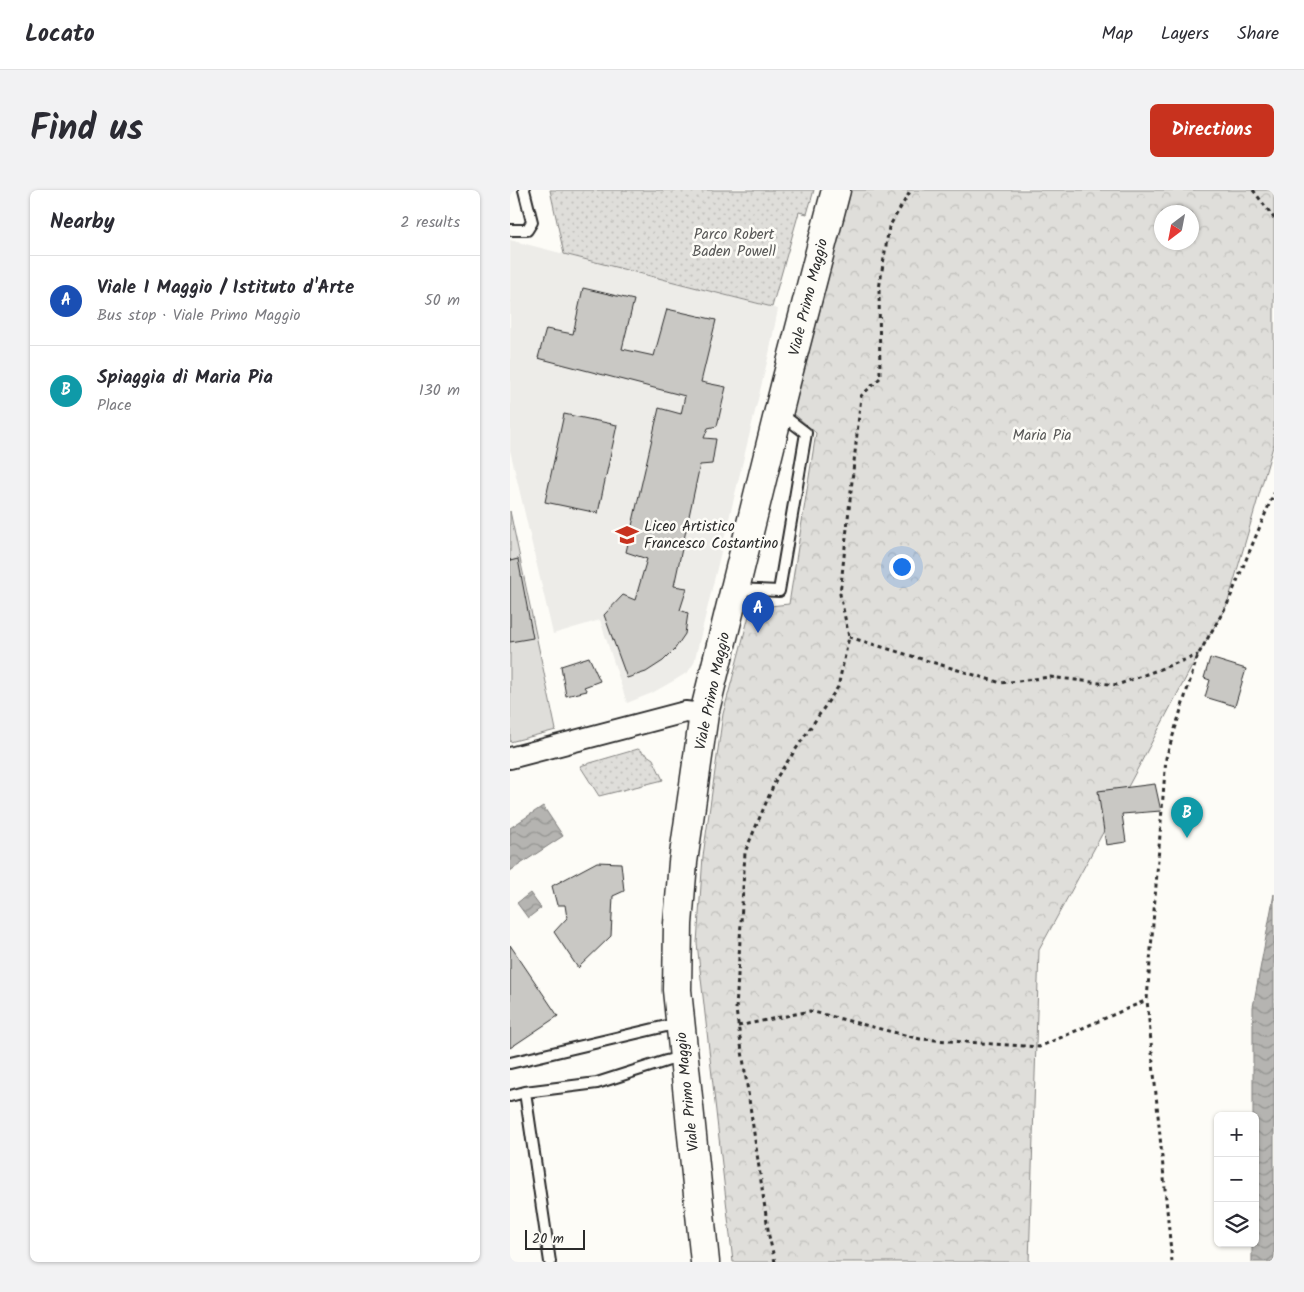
<!DOCTYPE html>
<meta charset="utf-8">
<style>
body{margin:0;font-family:Kalam,sans-serif;background:#f2f2f3;color:#2b2b33}
.controls{position:absolute;right:15px;bottom:15px;display:grid;overflow:hidden;border-radius:8px;box-shadow:0 1px 4px #0004}
.controls button{width:45px;height:45px;display:grid;place-items:center;padding:0;border:0;border-bottom:1px solid #e1e1e2;background:#fff;color:#2b2b33;font:25px sans-serif}
.compass{position:absolute;left:644px;top:15px;width:45px;height:45px;border-radius:50%;background:#fff;box-shadow:0 1px 4px #0004;rotate:212deg}
.scale{position:absolute;left:15px;bottom:12px;width:60px;box-sizing:border-box;padding-left:5px;border:2px solid #2b2b2b;border-top:0;font-size:14px;line-height:18px;white-space:nowrap;color:#2b2b2b;-webkit-text-stroke:4px #fdfcf7;paint-order:stroke}
.you{position:absolute;left:391px;top:376px;width:18px;height:18px;margin:-12px;border:4px solid #fff;border-radius:50%;background:#1a73e8;box-shadow:0 0 0 8px #1a73e833}
.badge{display:grid;place-items:center;width:32px;height:32px;border-radius:50%;background:#c8321e;color:#fff;font-size:16px;font-weight:700}
.pin{position:absolute;translate:-50% -41px;filter:drop-shadow(0 1px 2px #0008)}
.pin::after{content:'';position:absolute;top:26px;width:18px;height:15px;background:inherit;clip-path:polygon(0 0,100% 0,50% 100%)}
.list{margin:0;padding:0;list-style:none}
h2{display:flex;justify-content:space-between;align-items:center;height:65px;margin:0;padding:0 20px;font-size:21px}
h2 small{font-size:16px;font-weight:400;color:#7c7c81}
.list li{display:grid;grid-template-columns:32px 1fr auto;gap:15px;align-items:center;box-sizing:border-box;height:90px;padding:0 20px;border-top:1px solid #e1e1e2}
.list b{display:block;font-size:19px;white-space:nowrap}
.list p{margin:0;font-size:16px;white-space:nowrap;color:#7c7c81}
.list em{font-size:16px;font-style:normal;color:#7c7c81}
.icon{flex:none;width:28px;height:28px;fill:none;stroke:currentColor;stroke-width:2;stroke-linecap:round;stroke-linejoin:round}
.map{position:relative;flex:none;width:764px;height:1072px;overflow:hidden;border-radius:8px}
header{display:flex;align-items:center;gap:30px;box-sizing:border-box;height:70px;padding:0 25px;background:#fff;border-bottom:1px solid #e1e1e2}
header strong{font-size:24px}
nav{display:flex;gap:28px;margin-inline-start:auto;font-size:18px}
.intro{display:flex;align-items:center;justify-content:space-between;box-sizing:border-box;height:120px;padding:0 30px}
h1{margin:0;font-size:35px}
.button{padding:12px 22px;border-radius:8px;background:#c8321e;color:#fff;font-size:18px;font-weight:700}
main{display:flex;gap:30px;padding:0 30px}
aside{flex:1;background:#fff;border-radius:8px;box-shadow:0 1px 4px #0004}
.map>svg:first-child{display:block}
.built{fill:#edece8}
.green{fill:#dfdeda;stroke:#858482}
.forest{fill:url(#forest-crowns);stroke:#858482;fill-rule:evenodd}
.park{fill:url(#park-dots);stroke:#858482}
.water{fill:url(#water-waves);stroke:#7e7d7b}
.building{fill:#c9c8c4;stroke:#2b2b2b}
.lines{fill:none;stroke-linecap:round;stroke-linejoin:round}
.lane-casing{stroke:#2b2b2b;stroke-width:14}
.street-casing{stroke:#2b2b2b;stroke-width:24}
.secondary-casing{stroke:#2b2b2b;stroke-width:31}
.path{stroke:#2b2b2b;stroke-width:3;stroke-dasharray:4 4;stroke-linecap:butt}
.lane{stroke:#fdfcf7;stroke-width:10}
.street{stroke:#fdfcf7;stroke-width:20}
.secondary{stroke:#fdfcf7;stroke-width:28}
.labels{text-anchor:middle;stroke-width:5;stroke-linejoin:round;paint-order:stroke}
.park-label{font-size:15px;fill:#585857;stroke:#fdfcf7}
.street-label{font-size:15px;fill:#2b2b2b;stroke:#fdfcf7}
.poi-label{font-size:15px;fill:#2b2b2b;stroke:#fdfcf7;text-anchor:start}
</style>
<header>
<strong>Locato</strong>
<nav><a>Map</a><a>Layers</a><a>Share</a></nav>
</header>
<div class="intro"><h1>Find us</h1><a class="button">Directions</a></div>
<main>
<aside>
<h2>Nearby<small>2 results</small></h2>
<ul class="list">
<li><span class="badge" style="background:#1a4fb4">A</span><div><b>Viale I Maggio / Istituto d'Arte</b><p>Bus stop · Viale Primo Maggio</p></div><em>50 m</em></li>
<li><span class="badge" style="background:#0f9aa8">B</span><div><b>Spiaggia di Maria Pia</b><p>Place</p></div><em>130 m</em></li>
</ul>
</aside>
<div class="map">
<svg width="764" height="1072" viewBox="0 0 764 1072">
<defs>
<pattern id="forest-crowns" width="20" height="18" patternUnits="userSpaceOnUse" patternTransform="scale(1.25)"><rect width="20" height="18" fill="#dfdeda"/><path d="M2 6a3 3 0 1 1 6 0M12 15a3 3 0 1 1 6 0" fill="none" stroke="#c0bfbb"/></pattern>
<pattern id="park-dots" width="8" height="8" patternUnits="userSpaceOnUse" patternTransform="scale(1.25)"><rect width="8" height="8" fill="#dfdeda"/><path d="M2 2h.1M6 6h.1" fill="none" stroke="#c0bfbb" stroke-width="1.8" stroke-linecap="round"/></pattern>
<pattern id="water-waves" width="16" height="10" patternUnits="userSpaceOnUse" patternTransform="scale(1.25)"><rect width="16" height="10" fill="#b5b4b1"/><path d="M0 5q4-4 8 0t8 0" fill="none" stroke="#939390"/></pattern>
</defs>
<rect width="100%" height="100%" fill="#fdfcf7"/>
<filter id="ink" filterUnits="userSpaceOnUse"><feTurbulence type="fractalNoise" baseFrequency=".02" numOctaves="2"/><feDisplacementMap in="SourceGraphic" scale="10" xChannelSelector="R" yChannelSelector="G"/><feConvolveMatrix kernelMatrix="1 2 1 2 8 2 1 2 1" color-interpolation-filters="sRGB"/></filter>
<g filter="url(#ink)">
<path class="built" d="M0 50 268 119 259 164 184 473 178 482 165 490 142 503 117 513 90 430 43 444 0 260Z"/>
<path class="green" d="M0 321 46 540 0 552Z"/>
<path class="forest" d="M341 0H764V253L717 415 688 465 620 593 529 760 519 1072H223L187 753 193 666 213 524 241 418 279 414 306 243 283 223ZM652 22H682V52H652Z"/>
<path class="park" d="M40 0H304L297 24 289 22 262 117 54 64Z
M128 559 143 569 153 590 89 606 70 576Z"/>
<path class="water" d="M33 616 53 646 0 681V638Z
M20 703 31 718 18 728 7 713Z
M764 704V1072H742V1053H745V926H743V817Z"/>
<path class="building" d="M73 98 124 110 112 159 144 166 157 119 206 130 191 192 216 197 207 236 198 238 194 248 206 249 202 274 190 275 164 396 177 398 170 420 178 423 175 444 164 460 153 471 136 482 117 488 94 425 113 405 125 410 137 369 116 362 149 218 171 224 175 206 28 168 36 139 63 144Z
M54 224 107 235 88 323 35 312Z
M0 369V371L8 369 23 448 0 452Z
M79 467 90 491 74 497 77 501 56 506 51 476Z
M700 468 736 479 725 516 695 507 700 490 694 488Z
M645 594 651 621 612 624 616 652 596 655 588 601Z
M87 672 111 673 114 701 103 706 101 746 68 778 44 742 57 728 55 715H47L42 696Z
M0 755 48 826 0 858Z"/>
<g class="lines">
<defs>
<path id="lane" d="M0 40H17L22 32 14 0
M226 399 269 401 296 243 271 224
M0 873 169 833
M0 906 15 902
M40 1072 15 902 87 893 156 871 172 867"/>
<path id="street" d="M0 568 175 522 194 524"/>
<path id="secondary" d="M195 1072 167 800 168 734 173 672 194 524 276 192 326 0"/>
</defs>
<use href="#lane" class="lane-casing"/>
<use href="#street" class="street-casing"/>
<use href="#secondary" class="secondary-casing"/>
<path class="path" d="M743 0 764 28
M339 447 491 493 540 487 607 495 688 465
M228 836 300 821 410 849 529 857 637 810
M265 1072 259 1046 226 820 235 662 267 587 328 497 339 447 330 404 351 206 370 188 369 99 379 37 401 0
M662 1072 637 810 656 568 688 465 717 415 764 303"/>
<use href="#lane" class="lane"/>
<use href="#street" class="street"/>
<use href="#secondary" class="secondary"/>
</g>
</g>
<defs>
<symbol id="school-bare" viewBox="-9 -9 18 18"><path d="M0-5L7-2L0 1L-7-2ZM-4 1L0 2.5L4 1V4Q0 6-4 4Z" fill="#c8321e" stroke="#fdfcf7" stroke-width="2.5" paint-order="stroke"/></symbol>
</defs>
<g fill-rule="evenodd">
<use href="#school-bare" x="101" y="329" width="32" height="32"/>
</g>
<g class="labels">
<g class="park-label">
<text x="224" y="49">Parco Robert<tspan x="224" dy="17">Baden Powell</tspan></text>
<text x="532" y="250">Maria Pia</text>
</g>
<g class="street-label">
<text transform="translate(298 107) rotate(-76)" y="5">Viale Primo Maggio</text>
<text transform="translate(202 501) rotate(-78)" y="5">Viale Primo Maggio</text>
<text transform="translate(177 902) rotate(-96)" y="5">Viale Primo Maggio</text>
</g>
<g class="poi-label">
<text x="134" y="341">Liceo Artistico<tspan x="134" dy="17">Francesco Costantino</tspan></text>
</g>
</g>
</svg>
<div class="controls">
<button>+</button>
<button>−</button>
<button><svg class="icon" aria-label="layers" viewBox="0 0 24 24"><path d="M12 4l9 5-9 5-9-5zM3 14l9 5 9-5"/></svg></button>
</div>
<svg class="compass" viewBox="-18 -18 36 36"><path d="M0-13l5 13h-10z" fill="#e53935"/><path d="M0 13l5-13h-10z" fill="#7c7c81"/></svg>
<div class="scale">20 m</div>
<div class="you"></div>
<div class="pin badge" style="left:248px;top:443px;background:#1a4fb4">A</div>
<div class="pin badge" style="left:677px;top:648px;background:#0f9aa8">B</div>
</div>
</main>
